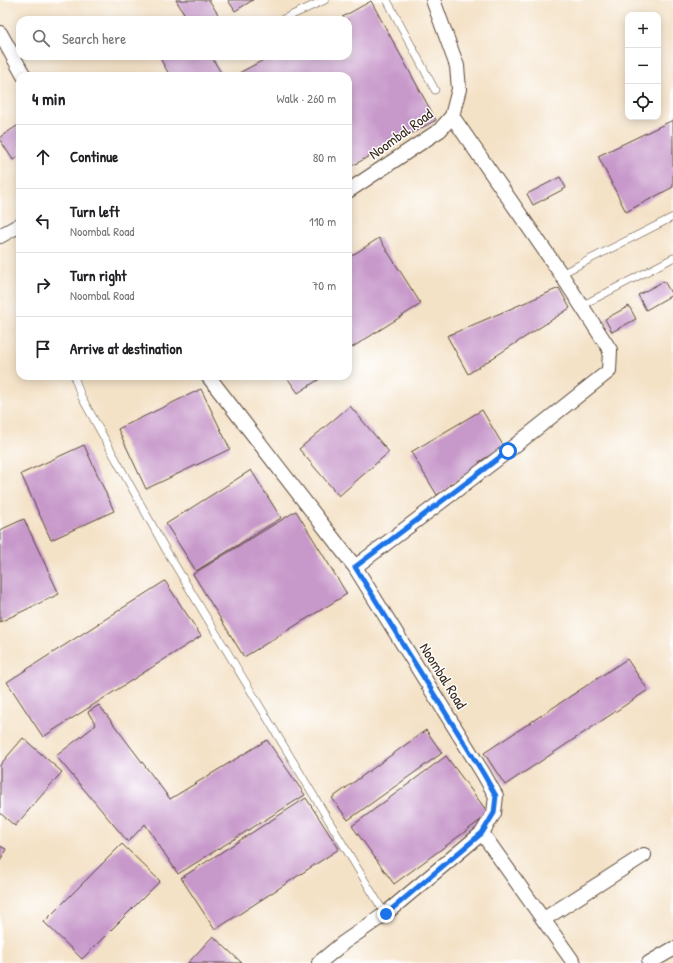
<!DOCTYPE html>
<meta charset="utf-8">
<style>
body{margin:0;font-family:"Patrick Hand",sans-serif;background:#f6f6f6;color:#202124}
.controls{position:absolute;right:12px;top:12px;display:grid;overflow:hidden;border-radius:8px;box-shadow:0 2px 10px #0003}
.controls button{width:36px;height:36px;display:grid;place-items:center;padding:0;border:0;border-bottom:1px solid #e0e0e0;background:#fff;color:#202124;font:20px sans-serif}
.stop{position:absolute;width:12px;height:12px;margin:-9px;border:3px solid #1a73e8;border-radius:50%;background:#fff}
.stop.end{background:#1a73e8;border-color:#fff;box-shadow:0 1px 4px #0008}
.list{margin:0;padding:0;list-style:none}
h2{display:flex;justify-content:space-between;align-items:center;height:52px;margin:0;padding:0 16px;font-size:17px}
h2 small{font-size:13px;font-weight:400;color:#757577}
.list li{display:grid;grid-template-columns:26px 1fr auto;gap:12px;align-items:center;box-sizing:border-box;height:64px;padding:0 16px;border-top:1px solid #e0e0e0}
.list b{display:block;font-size:15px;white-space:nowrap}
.list p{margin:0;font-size:13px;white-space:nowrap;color:#757577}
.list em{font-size:13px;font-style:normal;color:#757577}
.icon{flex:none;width:22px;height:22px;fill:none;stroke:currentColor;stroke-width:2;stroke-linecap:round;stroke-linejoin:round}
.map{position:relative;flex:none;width:673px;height:963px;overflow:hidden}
.search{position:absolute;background:#fff;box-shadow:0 2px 10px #0003;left:16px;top:16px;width:336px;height:44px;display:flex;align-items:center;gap:10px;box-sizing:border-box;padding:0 14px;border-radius:12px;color:#757577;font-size:15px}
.panel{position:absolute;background:#fff;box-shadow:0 2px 10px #0003;left:16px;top:72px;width:336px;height:308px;border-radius:12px}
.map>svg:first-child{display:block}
.building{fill:#c798ca}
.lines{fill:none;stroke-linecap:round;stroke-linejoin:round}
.service-casing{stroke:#574637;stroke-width:8}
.minor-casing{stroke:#574637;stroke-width:16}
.service{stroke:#fff;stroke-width:7}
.minor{stroke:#fff;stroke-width:14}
.route{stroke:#1a73e8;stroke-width:5}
.labels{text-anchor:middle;stroke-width:3;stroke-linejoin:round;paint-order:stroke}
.street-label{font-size:15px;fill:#3b2a1e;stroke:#fff}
</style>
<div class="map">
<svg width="673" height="963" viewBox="0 0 673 963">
<rect width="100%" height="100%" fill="#fff"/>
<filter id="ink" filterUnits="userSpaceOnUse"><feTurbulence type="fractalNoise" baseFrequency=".025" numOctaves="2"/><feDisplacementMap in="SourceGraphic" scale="8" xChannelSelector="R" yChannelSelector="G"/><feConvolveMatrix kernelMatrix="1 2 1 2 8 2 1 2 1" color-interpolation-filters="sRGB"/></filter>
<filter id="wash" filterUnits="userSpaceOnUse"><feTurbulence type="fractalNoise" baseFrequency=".012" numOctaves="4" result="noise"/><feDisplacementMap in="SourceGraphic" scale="16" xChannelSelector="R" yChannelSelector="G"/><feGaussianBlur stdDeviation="0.9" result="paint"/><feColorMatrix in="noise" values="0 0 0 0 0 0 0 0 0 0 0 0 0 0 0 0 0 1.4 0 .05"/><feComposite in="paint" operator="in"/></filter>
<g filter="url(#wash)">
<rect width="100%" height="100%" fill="#f4e2c7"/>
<g id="blocks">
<path class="building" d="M176 0H209L219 16 213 20H196L194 17 188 20Z
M228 0H253L235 11Z
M371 1 436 120 348 168V76H241L239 73 271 56H348V20H337Z
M168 56H211L223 76H170L161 60Z
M673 120V187L626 212 598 156Z
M20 124V156L13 160 0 140V137Z
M560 177 566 188 533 205 527 194Z
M379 238 421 304 348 350V258Z
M664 281 672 295 646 310 638 295Z
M559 288 570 308 468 374 447 336Z
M629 306 636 319 612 332 605 319Z
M286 376H324L298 393Z
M201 389 230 449 146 489 118 429Z
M350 406 389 452 339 496 299 449Z
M482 410 504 447 479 462 481 466 449 485 451 487 437 495 411 452Z
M84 445 114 511 51 540 21 474Z
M251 470 281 518 196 571 166 524Z
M296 511 347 594 244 657 193 574Z
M24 519 59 594 0 622V530Z
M165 581 201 636 43 737 7 682Z
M627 659 648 690 505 785 484 753Z
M99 705 170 799 267 740 305 795 178 874 145 824 128 842 56 756 96 725 88 712Z
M426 730 442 753 348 820 332 798Z
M23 738 62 772 15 826 0 813V765Z
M446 756 489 814 394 884 352 826Z
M306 798 339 849 215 930 181 878Z
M122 844 160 881 82 959 44 922Z
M0 846 6 849 0 861Z
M213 936 242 963H188Z"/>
</g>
</g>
<g filter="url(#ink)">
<use href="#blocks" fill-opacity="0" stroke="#574637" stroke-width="1"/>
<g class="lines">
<defs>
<path id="service" d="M387 0 435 90
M281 20 325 0
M561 274 673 217
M581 306 673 258
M77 376 75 379 81 396 166 550 385 914"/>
<path id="minor" d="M0 33 24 76
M348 191 440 130 452 116 459 89 457 66 433 0
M0 236 20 225
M208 376 355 567 483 773 496 796 494 813 482 833 385 914 343 943 319 963
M355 567 508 451 609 371 610 350 561 274 452 116
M482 833 574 963
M544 919 644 855
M649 963 673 949"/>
</defs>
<use href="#service" class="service-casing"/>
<use href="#minor" class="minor-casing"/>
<use href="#service" class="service"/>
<use href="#minor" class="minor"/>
</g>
</g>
<g class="lines" filter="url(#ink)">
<path class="route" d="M386 914 482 833 494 813 496 796 483 773 355 567 508 451"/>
</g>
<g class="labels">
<g class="street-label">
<text transform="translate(401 134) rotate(-36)" y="5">Noombal Road</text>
<text transform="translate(443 676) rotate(58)" y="5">Noombal Road</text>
</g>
</g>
</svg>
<div class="controls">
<button>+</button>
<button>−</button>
<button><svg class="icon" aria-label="locate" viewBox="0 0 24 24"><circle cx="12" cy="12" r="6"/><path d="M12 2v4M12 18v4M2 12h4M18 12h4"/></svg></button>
</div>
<div class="stop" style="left:508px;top:451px"></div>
<div class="stop end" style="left:386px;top:914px"></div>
<div class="search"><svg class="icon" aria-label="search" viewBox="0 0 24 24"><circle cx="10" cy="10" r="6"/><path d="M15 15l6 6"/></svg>Search here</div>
<section class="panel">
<h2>4 min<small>Walk · 260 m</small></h2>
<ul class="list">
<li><svg class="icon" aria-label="ahead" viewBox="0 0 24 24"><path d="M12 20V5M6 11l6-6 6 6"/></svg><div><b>Continue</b></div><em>80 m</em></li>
<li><svg class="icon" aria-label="left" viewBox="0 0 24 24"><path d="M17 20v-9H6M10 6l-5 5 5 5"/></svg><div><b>Turn left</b><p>Noombal Road</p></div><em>110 m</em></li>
<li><svg class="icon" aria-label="right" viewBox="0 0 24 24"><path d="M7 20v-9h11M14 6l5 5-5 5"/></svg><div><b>Turn right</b><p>Noombal Road</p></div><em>70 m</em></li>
<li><svg class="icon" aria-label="arrive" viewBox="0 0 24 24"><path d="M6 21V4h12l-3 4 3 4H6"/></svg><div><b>Arrive at destination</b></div></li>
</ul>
</section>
</div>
